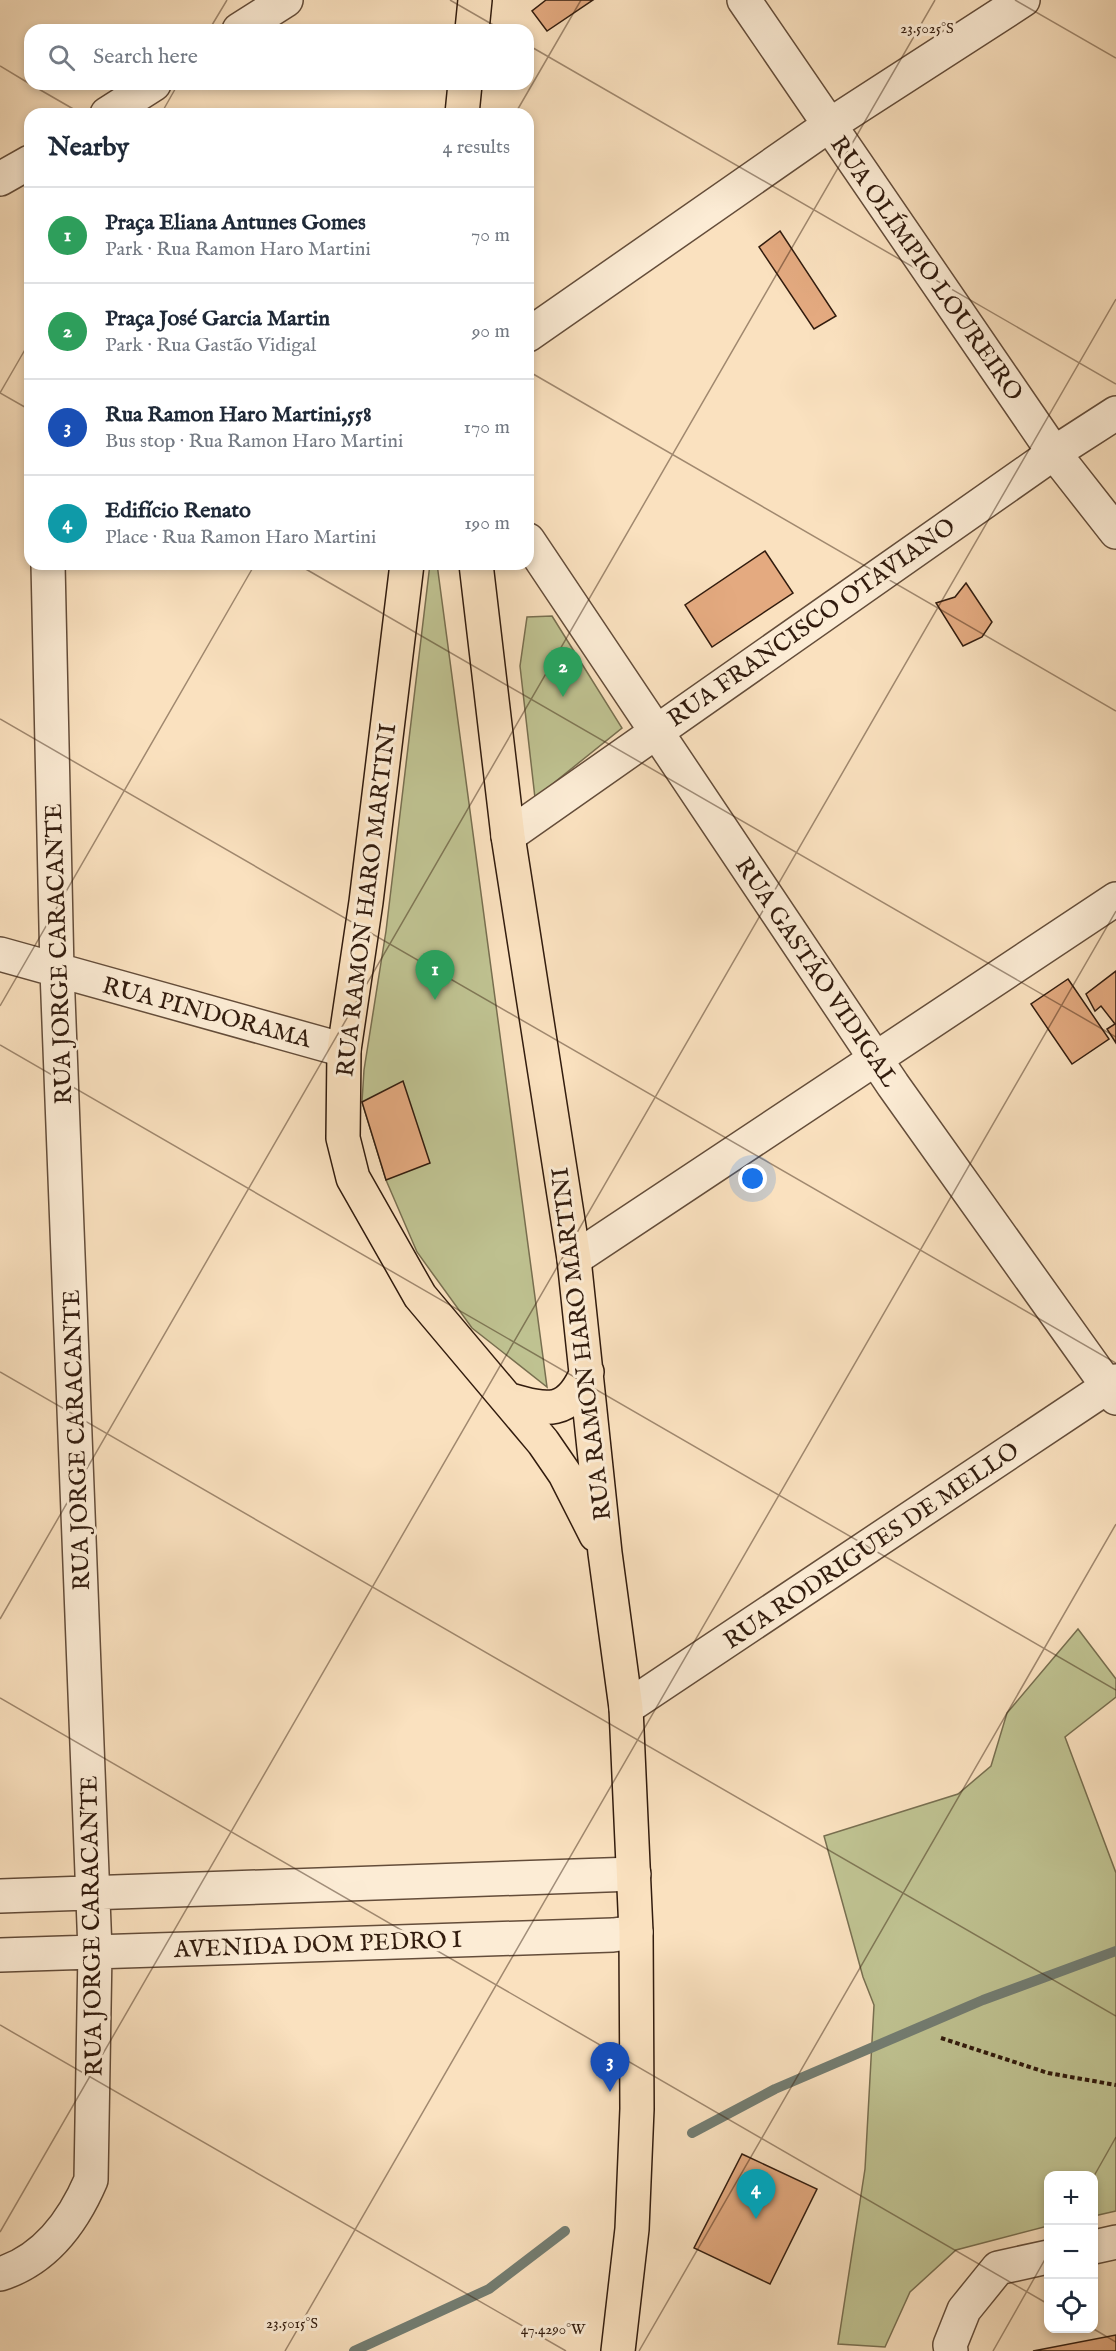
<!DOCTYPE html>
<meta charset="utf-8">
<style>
body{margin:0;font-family:"IM FELL English",serif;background:#f2f2f3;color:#1f2937}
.controls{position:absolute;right:18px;bottom:18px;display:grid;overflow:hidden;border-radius:12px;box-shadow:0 3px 9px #0003}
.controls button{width:54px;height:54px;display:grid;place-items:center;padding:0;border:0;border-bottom:2px solid #e0e1e3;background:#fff;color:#1f2937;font:30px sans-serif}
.you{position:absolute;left:753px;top:1179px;width:21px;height:21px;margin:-15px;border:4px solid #fff;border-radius:50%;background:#1a73e8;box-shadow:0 0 0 9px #1a73e833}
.badge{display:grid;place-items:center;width:39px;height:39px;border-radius:50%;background:#111827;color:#fff;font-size:20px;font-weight:700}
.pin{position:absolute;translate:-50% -50px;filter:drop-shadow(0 2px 3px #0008)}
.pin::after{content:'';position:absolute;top:32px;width:21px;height:18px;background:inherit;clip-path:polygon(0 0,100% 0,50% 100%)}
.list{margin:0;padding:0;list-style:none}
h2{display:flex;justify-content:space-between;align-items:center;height:78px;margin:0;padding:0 24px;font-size:26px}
h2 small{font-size:20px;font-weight:400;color:#747a83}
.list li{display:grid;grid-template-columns:39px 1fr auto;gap:18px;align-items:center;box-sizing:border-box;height:96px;padding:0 24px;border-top:2px solid #e0e1e3}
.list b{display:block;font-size:22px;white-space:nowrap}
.list p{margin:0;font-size:20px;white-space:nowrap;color:#747a83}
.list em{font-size:20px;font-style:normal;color:#747a83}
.icon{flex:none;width:33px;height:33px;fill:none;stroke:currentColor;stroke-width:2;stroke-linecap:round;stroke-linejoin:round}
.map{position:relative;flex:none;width:1116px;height:2351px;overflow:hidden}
.search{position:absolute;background:#fff;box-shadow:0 3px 9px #0003;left:24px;top:24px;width:510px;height:66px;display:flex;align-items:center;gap:15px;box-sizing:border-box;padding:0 21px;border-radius:18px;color:#747a83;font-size:22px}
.panel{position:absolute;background:#fff;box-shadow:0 3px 9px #0003;left:24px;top:108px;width:510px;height:462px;border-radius:18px}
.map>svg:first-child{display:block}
.green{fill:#bfc291;stroke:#786f50;stroke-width:1.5}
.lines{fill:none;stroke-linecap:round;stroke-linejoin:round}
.stream{stroke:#737d72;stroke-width:10}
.building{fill:#e4aa80;stroke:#321c0e;stroke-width:1.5}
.minor-casing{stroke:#644d3a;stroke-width:36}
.major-casing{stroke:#321c0e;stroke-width:36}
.path{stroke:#321c0e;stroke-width:4;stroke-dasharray:4.5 3;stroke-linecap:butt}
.minor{stroke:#fcecd5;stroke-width:33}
.major{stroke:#fae1bf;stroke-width:33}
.ticks{fill:none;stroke:#321c0e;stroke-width:1.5;stroke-opacity:0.45}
.labels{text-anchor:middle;stroke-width:6;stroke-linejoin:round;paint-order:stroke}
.street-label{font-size:24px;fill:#321c0e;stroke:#fcecd5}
.ticks-label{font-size:15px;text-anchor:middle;fill:#321c0e;stroke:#fcecd5;stroke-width:6;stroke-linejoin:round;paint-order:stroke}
</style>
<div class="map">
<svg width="1116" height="2351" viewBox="0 0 1116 2351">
<rect width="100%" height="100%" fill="#fae1bf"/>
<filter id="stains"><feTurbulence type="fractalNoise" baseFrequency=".00333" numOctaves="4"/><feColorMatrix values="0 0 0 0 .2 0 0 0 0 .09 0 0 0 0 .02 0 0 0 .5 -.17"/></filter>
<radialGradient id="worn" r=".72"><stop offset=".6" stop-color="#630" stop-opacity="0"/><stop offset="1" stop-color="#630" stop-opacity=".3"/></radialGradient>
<path class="green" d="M430 564H437L547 1387 472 1328 417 1252 386 1180 362 1102 364 1070 386 931Z
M552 616 622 728 535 798 520 666 527 617Z
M1078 1629 1116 1679V1697L1065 1737 1116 1873V2211L1094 2216V2176H1048V2226L956 2250 910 2292 885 2347 838 2344 865 2169 874 2005 863 1977 824 1836 958 1794 991 1766 1007 1713Z"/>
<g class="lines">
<path class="stream" d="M692 2133 775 2089 983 2000 1116 1951
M354 2351 489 2289 565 2231"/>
</g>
<path class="building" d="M546 0H593L547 31 532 11Z
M780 231 836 316 814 329 759 247Z
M765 551 793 593 712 647 685 605Z
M966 583 992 622 982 637 963 646 936 603 955 597Z
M1116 971V1043L1107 1029 1115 1024 1101 1006 1095 1011 1086 994Z
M1068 979 1109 1039 1072 1064 1031 1004Z
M403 1081 430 1163 386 1180 362 1102Z
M742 2154 817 2189 770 2284 694 2248Z
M1116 2335V2351H1033Z"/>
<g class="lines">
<defs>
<path id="minor" d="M744 0 1054 453 1116 532
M239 30 286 0
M107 114 154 84
M0 179 30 162
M528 335 828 126 1023 0
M528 540 893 1085 1116 1398
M508 836 1054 453 1116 413
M0 954 344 1050
M574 1259 1116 899
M626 1708 1116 1381
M0 1896 634 1874
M0 1955 613 1935 636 1932
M1094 2247 1116 2242
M0 2274C45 2260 73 2222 91 2180L95 1951 57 971 48 564
M951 2351 950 2345 964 2310 998 2268 1048 2257"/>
<path id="major" d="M472 30 475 0
M462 114 465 84
M407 564 366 902 344 1050 343 1138 353 1178 420 1296 543 1442 565 1474 596 1535
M476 564 508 836 574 1259 605 1553 626 1708 636 1932 637 2109 632 2229 618 2351
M507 1399C548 1411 568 1416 587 1372"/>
</defs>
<use href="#minor" class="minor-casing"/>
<use href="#major" class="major-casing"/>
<path class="path" d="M941 2038 1048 2073 1116 2085"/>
<use href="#minor" class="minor"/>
<use href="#major" class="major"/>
</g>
<path class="ticks" d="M450 0 502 30M1015 0 1116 58M209 30 227 0M528 45 1116 384M0 66 30 84M30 84 82 114M161 114 178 84M515 114 581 0M528 371 1116 711M0 393 30 410M0 393 30 341M297 564 1116 1037M0 719 1116 1363M0 1006 255 564M0 1045 1116 1690M0 1372 1116 2016M0 1619 935 0M0 1698 1048 2304M0 2025 566 2351M1094 2176 1116 2137M0 2232 1116 299M1092 2328 1116 2342M285 2351 1116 911M639 2351 1116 1524M993 2351 1048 2254"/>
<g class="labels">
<g class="street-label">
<text transform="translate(927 268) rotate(55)" y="8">RUA OLÍMPIO LOUREIRO</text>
<text transform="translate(811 622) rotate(-35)" y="8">RUA FRANCISCO OTAVIANO</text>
<text transform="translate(366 900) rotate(-83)" y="8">RUA RAMON HARO MARTINI</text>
<text transform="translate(58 954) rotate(-92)" y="8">RUA JORGE CARACANTE</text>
<text transform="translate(817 972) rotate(56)" y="8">RUA GASTÃO VIDIGAL</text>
<text transform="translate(207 1012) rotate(15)" y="8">RUA PINDORAMA</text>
<text transform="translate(581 1344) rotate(-97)" y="8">RUA RAMON HARO MARTINI</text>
<text transform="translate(76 1440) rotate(-92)" y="8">RUA JORGE CARACANTE</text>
<text transform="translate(871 1545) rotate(-34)" y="8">RUA RODRIGUES DE MELLO</text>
<text transform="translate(91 1926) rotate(-91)" y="8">RUA JORGE CARACANTE</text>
<text transform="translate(318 1944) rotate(-2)" y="8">AVENIDA DOM PEDRO I</text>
</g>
</g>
<g class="ticks-label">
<text x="927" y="33">23.5025°S</text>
<text x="292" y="2328">23.5015°S</text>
<text x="553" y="2334">47.4290°W</text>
</g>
<rect width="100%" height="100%" filter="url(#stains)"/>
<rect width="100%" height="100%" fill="url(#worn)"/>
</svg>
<div class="controls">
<button>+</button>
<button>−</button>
<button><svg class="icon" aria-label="locate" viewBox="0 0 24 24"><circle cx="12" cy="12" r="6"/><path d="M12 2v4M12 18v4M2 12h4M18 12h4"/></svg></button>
</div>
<div class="you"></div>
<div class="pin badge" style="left:435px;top:1000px;background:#2e9e5b">1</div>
<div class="pin badge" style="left:563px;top:697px;background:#2e9e5b">2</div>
<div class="pin badge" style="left:610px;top:2092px;background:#1a4fb4">3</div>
<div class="pin badge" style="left:756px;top:2219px;background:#0f9aa8">4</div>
<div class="search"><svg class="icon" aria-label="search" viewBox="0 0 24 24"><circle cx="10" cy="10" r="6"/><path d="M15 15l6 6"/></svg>Search here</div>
<section class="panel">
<h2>Nearby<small>4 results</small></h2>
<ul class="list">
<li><span class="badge" style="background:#2e9e5b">1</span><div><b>Praça Eliana Antunes Gomes</b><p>Park · Rua Ramon Haro Martini</p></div><em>70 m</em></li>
<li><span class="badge" style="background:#2e9e5b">2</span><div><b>Praça José Garcia Martin</b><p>Park · Rua Gastão Vidigal</p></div><em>90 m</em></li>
<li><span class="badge" style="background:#1a4fb4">3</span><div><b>Rua Ramon Haro Martini,558</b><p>Bus stop · Rua Ramon Haro Martini</p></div><em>170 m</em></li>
<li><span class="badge" style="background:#0f9aa8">4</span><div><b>Edifício Renato</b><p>Place · Rua Ramon Haro Martini</p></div><em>190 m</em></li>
</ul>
</section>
</div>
